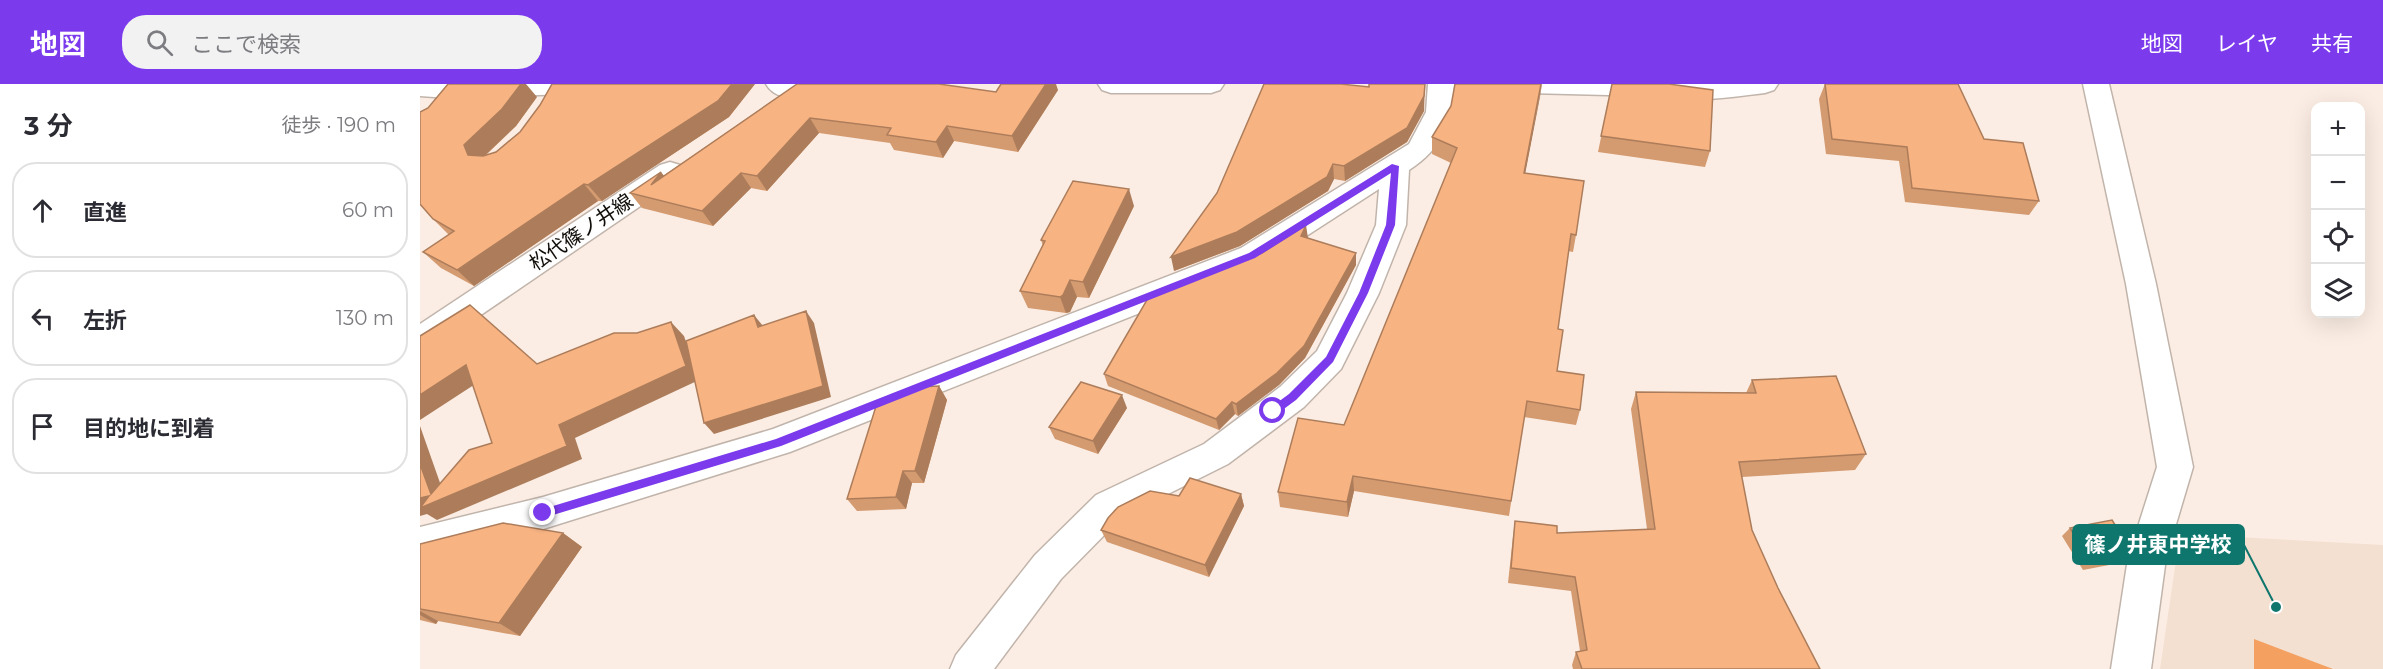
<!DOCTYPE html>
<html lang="ja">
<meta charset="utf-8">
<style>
body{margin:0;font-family:Montserrat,"Noto Sans JP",sans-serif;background:#f2f2f3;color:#2b2b33}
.controls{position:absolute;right:18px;top:18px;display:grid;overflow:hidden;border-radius:12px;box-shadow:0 6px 24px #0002}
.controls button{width:54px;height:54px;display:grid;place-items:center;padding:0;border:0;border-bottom:2px solid #e1e1e2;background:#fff;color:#2b2b33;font:30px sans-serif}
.stop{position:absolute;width:18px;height:18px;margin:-14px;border:4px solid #7c3aed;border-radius:50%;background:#fff}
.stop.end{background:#7c3aed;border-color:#fff;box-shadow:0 2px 6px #0008}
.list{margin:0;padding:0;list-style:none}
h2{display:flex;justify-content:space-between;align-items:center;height:78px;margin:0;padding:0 24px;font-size:26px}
h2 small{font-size:20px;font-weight:400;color:#7c7c81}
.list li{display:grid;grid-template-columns:39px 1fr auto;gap:18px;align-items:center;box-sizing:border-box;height:96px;margin:0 12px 12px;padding:0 12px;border:2px solid #e1e1e2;border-radius:24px}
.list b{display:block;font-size:22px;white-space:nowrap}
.list em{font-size:20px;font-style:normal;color:#7c7c81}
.icon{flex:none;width:33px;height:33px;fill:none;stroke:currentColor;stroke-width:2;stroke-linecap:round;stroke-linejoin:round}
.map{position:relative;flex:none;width:1963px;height:585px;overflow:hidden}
header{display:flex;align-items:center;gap:36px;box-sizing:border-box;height:84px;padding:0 30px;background:#7c3aed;color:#fff}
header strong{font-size:28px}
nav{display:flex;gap:33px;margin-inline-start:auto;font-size:21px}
.search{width:420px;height:54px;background:#f2f2f3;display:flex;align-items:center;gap:15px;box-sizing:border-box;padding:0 21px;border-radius:24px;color:#7c7c81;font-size:22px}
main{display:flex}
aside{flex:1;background:#fff}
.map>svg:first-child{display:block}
.built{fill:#f4e0d1}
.water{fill:#f3a060}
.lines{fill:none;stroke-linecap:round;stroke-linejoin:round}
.minor-casing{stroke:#c1b4ab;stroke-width:3}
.secondary-casing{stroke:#c1b4ab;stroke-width:3}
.minor{fill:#fff;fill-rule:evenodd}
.secondary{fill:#fff;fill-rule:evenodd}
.wall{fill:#d49a70}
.shaded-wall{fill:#ad7d5b}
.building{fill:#f7b382;stroke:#ad7d5b;stroke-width:1.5}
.route{fill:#7c3aed}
.labels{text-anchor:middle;stroke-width:4.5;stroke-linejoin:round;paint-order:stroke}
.street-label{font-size:20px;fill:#100c08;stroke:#fdfdfd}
.leader{fill:none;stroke:#0f766e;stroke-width:2}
.callout-dot{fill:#0f766e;stroke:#fdfdfd;stroke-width:2}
.callout{fill:#0f766e;stroke:#0f766e;stroke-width:2}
.callout-label{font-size:21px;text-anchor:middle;font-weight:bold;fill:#fff}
</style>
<header>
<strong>地図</strong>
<div class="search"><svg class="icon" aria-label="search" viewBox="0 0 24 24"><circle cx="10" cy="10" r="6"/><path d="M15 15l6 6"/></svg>ここで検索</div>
<nav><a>地図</a><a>レイヤ</a><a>共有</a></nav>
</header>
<main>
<aside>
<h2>3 分<small>徒歩 · 190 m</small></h2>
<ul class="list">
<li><svg class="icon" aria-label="ahead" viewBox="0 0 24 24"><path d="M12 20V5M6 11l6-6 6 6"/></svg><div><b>直進</b></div><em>60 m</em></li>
<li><svg class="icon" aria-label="left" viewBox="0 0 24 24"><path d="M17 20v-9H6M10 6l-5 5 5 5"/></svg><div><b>左折</b></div><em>130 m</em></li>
<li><svg class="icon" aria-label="arrive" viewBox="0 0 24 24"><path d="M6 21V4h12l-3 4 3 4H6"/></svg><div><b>目的地に到着</b></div></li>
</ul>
</aside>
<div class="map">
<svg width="1963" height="585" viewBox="0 0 1963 585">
<rect width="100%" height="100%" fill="#fbede3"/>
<path class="built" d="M1760 450 1963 461V585H1740Z"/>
<path class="water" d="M1834 555 1913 585H1834Z"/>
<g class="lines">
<defs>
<path id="minor" d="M0 0H195L191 6 182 9 28 14 0 12Z
M346 0H381L385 6 381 12C368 16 353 12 346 0Z
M678 0H804L800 6 791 9H691L682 6Z
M1008 0H1034C1033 38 1022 65 989 86L986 141 959 209 921 285 884 323 808 380 702 433 641 495 574 585H530L536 571 615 471 676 411 784 360 860 303 897 267 927 209 956 141 959 105 843 180 370 368 123 445 0 477V443L123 413 353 345 821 164 989 60 1006 28Z
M1095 0H1358L1354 6 1345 9C1326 11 1307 14 1288 15 1268 15 1244 7 1227 12L1108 9 1099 6Z
M1663 0H1689L1736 200 1773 383 1746 474 1731 585H1691L1708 474 1737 383 1706 200Z"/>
<path id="secondary" d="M250 78 260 81 264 88 260 95 11 265 0 269V240L240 81Z"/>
</defs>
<use href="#minor" class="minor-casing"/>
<use href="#secondary" class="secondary-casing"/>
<use href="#minor" class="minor"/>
<use href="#secondary" class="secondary"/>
</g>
<path class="wall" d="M132 0H335L309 33 182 117H178L54 202 21 184 3 168 29 151 13 135 0 120 117 13 96 42 66 71 76 68 100 48 120 21Z
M377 0 576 8 638 6 598 68 534 57 523 74 474 66 470 59 399 49 347 107 331 104 293 142 222 124 210 109 244 91Z
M1122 0 1105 89 1156 151 1153 168 1148 167 1138 245 1137 287 1160 326 1156 341 1104 333 1089 432 934 407 928 433 860 423 858 408 924 341 1031 79 1012 70V53Z
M1192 0 1290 67 1285 83 1178 68Z
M1405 0 1564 55 1619 117 1609 131 1485 118 1479 77 1406 70 1399 15Z
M949 3 1004 27 987 58 925 97 914 95 908 107 820 162 754 187Z
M714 122 669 214 657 213 650 228 646 229 608 224 600 207 623 162 621 156Z
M887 154 936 169V181L885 274 859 301 818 332 815 330 799 346 688 302 684 290Z
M1332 296 1446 370 1435 386 1322 393 1332 446 1358 504 1400 585H1153L1152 581 1156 568 1160 567 1151 507 1088 499 1093 452 1095 437 1137 449 1227 445 1211 325 1216 308 1326 309Z
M519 302 527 316 504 399H492L486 425 437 427 427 415Z
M707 324 678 370 635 355 629 343Z
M821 410 824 422 789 493 687 458 681 446 759 412Z
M1650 444 1714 471 1705 478 1663 486 1642 452Z
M143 449 162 463 100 552 18 537 16 540 0 536V460Z"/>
<path class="shaded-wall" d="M101 0H106L117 13 96 42 59 77 48 71 44 61Z
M312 0H335L309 33 182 117 168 101Z
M626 0H636L638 6 598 68 592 52Z
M1005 0 1004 27 987 58 925 97 924 82Z
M1122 0 1120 13 1102 106 1104 89Z
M390 34 399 49 347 107 337 92Z
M527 42 534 57 523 74 516 58Z
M913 80 914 95 908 107 820 162 754 187 751 173Z
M241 88 253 103 231 101Z
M321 89 331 104 293 142 282 127Z
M164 100 178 117 54 202 37 186Z
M709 105 714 122 669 214 663 198Z
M886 141 888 154 881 152Z
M936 169V181L885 274 859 301 818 332 816 320Z
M650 196 657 213 650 228 646 229 640 213Z
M386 227 394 239 411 313 294 350 284 339Z
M334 231 343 242 338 243Z
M251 238 264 252 279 296 155 354 162 375 17 436 7 430 0 432V342L25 413 139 341Z
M46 281 63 295 0 336V311Z
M519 302 527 316 504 399 495 387Z
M702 311 707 324 678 370 673 357Z
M812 318 815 330 799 346 796 335Z
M483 387 492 399 486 425 476 413Z
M933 392 934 407 928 433 927 418Z
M821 410 824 422 789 493 785 481Z
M143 449 162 463 100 552 79 539Z
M0 527 18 537 16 540 0 531Z"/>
<path class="building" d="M28 0H101L82 25 44 61 48 71 63 72 76 68 100 48 120 21 132 0H312L298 17 168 101 164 100 37 186 3 168 34 147 13 135 0 120V28L8 24Z
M377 0H519L576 8 581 0H626L592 52 527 42 516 58 467 51 471 44 390 34 337 92 321 89 282 127 210 109 241 88 231 101Z
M844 0H921L949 3V0H1005L1004 12 987 44 924 82 913 80 907 93 817 148 751 173 797 109Z
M1035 0H1121L1104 89 1164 97 1156 151 1151 150 1138 245 1143 246 1137 287 1164 291 1160 326 1107 317 1091 417 933 392 927 418 858 408 878 334 924 341 1037 64 1012 53 1031 22Z
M1192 0H1249L1293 6 1290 67 1181 52Z
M1405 0H1538L1564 55 1603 59 1619 117 1492 104 1487 63 1412 55Z
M653 97 709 105 663 198 650 196 643 211 640 213 600 207 625 157 621 156Z
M886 141 881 152 936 169 884 262 857 289 816 320 812 318 796 335 684 290 728 214 842 169Z
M50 221 117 280 194 249H217L251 238 266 282 139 341 147 362 0 424 9 412 0 414V380L11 410 49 366 72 359 46 281 0 311V252Z
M386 227 403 302 284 339 266 257 334 231 338 243Z
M1416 292 1446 370 1319 378 1332 446 1358 504 1400 585H1162L1156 568 1167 566 1155 493 1091 484 1095 437 1137 442V449L1235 445 1216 308 1336 309 1332 296Z
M661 298 702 311 673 357 629 343Z
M519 302 495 387H483L476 413 427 415 457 319 497 303Z
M770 394 821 410 785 481 681 446 688 434 698 423 730 407 759 412Z
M1692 436 1714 471 1672 479 1650 444Z
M83 439 143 449 79 539 0 525V460Z"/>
<path class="route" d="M972 80 979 82 975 141 948 209 913 278 876 316 857 330H850V324L869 310 906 273 939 209 966 141 971 89 835 174 361 362 123 434 118 429 123 425 356 355 829 169Z"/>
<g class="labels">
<g class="street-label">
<text transform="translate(161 148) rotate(-34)" y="7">松代篠ノ井線</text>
</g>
</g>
<path class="leader" d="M1856 523L1824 461"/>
<circle class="callout-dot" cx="1856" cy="523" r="6"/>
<rect class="callout" x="1653" y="441" width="171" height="39" rx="6"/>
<g class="callout-label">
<text x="1738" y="468">篠ノ井東中学校</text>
</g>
</svg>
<div class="controls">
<button>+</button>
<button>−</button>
<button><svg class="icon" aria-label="locate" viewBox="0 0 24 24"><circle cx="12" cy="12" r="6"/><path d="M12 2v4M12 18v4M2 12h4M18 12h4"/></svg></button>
<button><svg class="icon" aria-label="layers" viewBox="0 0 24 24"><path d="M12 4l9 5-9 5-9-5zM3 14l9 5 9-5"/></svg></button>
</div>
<div class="stop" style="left:853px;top:327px"></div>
<div class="stop end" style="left:123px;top:429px"></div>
</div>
</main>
